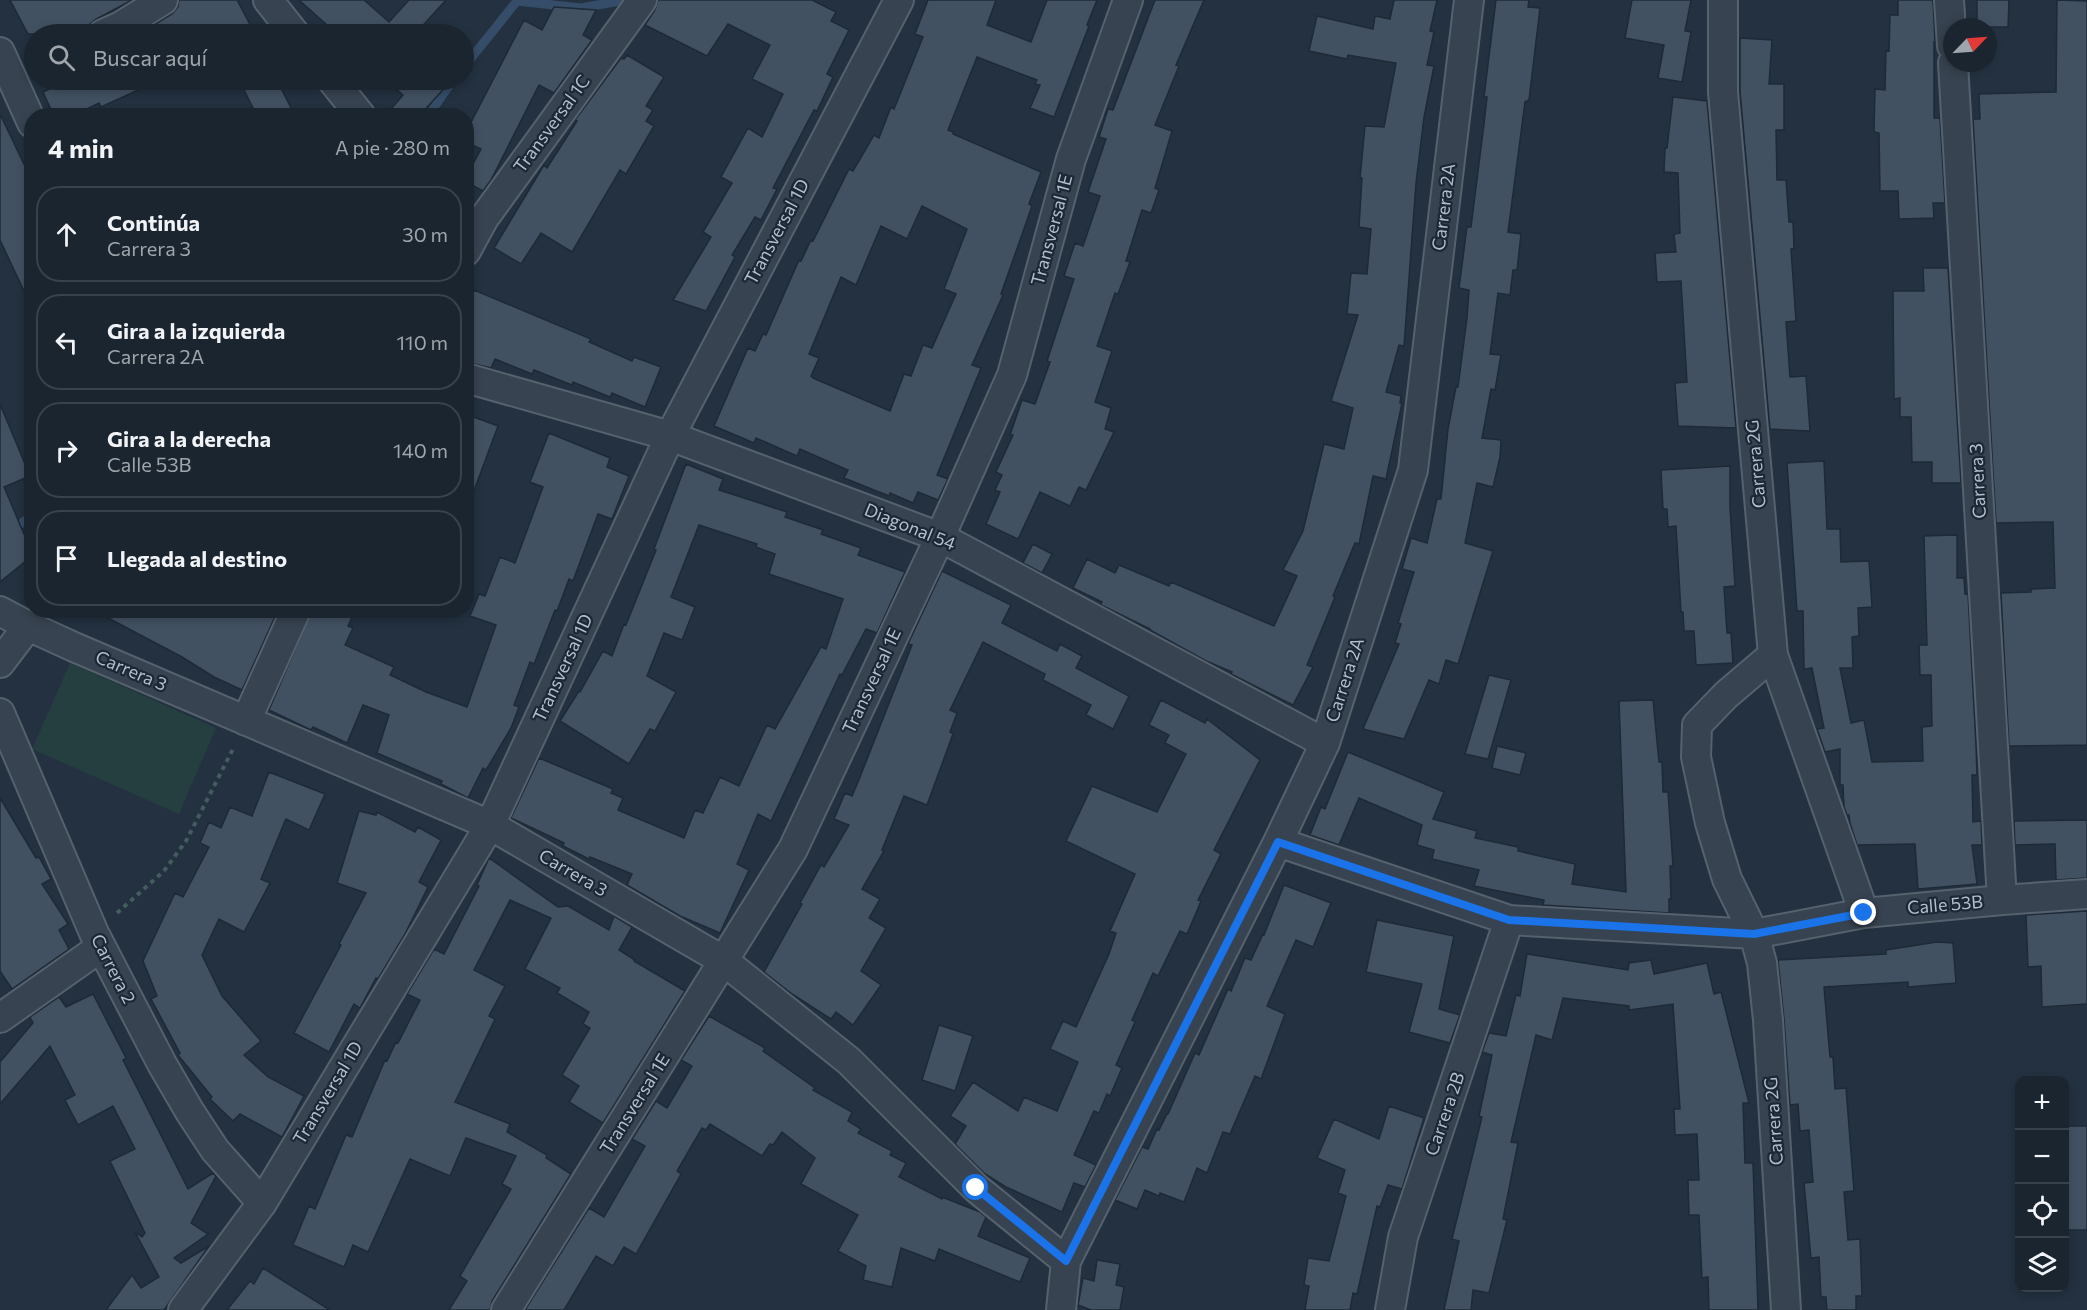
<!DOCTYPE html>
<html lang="es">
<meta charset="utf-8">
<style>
body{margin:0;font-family:Commissioner,sans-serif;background:#27313c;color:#f1f3f6}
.controls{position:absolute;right:18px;bottom:18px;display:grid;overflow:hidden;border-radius:12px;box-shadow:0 3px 9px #0003}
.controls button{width:54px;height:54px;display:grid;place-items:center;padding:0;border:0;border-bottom:2px solid #38424c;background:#1a2530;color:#f1f3f6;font:30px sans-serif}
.compass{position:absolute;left:1943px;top:18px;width:54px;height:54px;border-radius:50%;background:#1a2530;box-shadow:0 3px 9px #0003;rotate:65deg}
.stop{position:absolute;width:18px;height:18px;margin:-14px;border:4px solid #1a73e8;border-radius:50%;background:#fff}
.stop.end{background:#1a73e8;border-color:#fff;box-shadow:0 2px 6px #0008}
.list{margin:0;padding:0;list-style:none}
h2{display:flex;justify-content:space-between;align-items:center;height:78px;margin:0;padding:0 24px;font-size:26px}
h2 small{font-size:20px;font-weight:400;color:#9fa5ab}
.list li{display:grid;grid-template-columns:39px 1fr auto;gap:18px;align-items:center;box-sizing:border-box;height:96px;margin:0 12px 12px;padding:0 12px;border:2px solid #38424c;border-radius:24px}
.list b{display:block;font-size:22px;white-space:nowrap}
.list p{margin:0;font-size:20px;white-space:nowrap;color:#9fa5ab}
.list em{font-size:20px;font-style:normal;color:#9fa5ab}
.icon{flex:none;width:33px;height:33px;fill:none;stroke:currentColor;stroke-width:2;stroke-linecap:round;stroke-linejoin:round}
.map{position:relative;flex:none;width:2087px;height:1310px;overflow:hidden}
.search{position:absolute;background:#1a2530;box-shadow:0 3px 9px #0003;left:24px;top:24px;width:450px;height:66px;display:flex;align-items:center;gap:15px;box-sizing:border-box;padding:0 21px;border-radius:33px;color:#9fa5ab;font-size:22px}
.panel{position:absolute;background:#1a2530;box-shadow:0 3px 9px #0003;left:24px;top:108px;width:450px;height:510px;border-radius:24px}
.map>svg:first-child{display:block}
.green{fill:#253f41}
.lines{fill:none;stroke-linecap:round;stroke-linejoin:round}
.stream{stroke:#354d68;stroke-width:9}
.building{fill:#425162;stroke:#1e2a37;stroke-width:1.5;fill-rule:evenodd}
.minor-casing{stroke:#55616d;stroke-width:32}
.path{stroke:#435c5e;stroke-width:4;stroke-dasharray:4.5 4.5;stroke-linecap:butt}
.minor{stroke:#374350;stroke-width:28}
.route{stroke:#1a73e8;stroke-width:8}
.labels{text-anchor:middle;stroke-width:4.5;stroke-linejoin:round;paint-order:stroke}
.street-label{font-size:18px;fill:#b3beca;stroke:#1c2835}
</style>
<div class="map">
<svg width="2087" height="1310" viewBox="0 0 2087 1310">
<rect width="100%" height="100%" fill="#233140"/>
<path class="green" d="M70 663 216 728 179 814 32 749Z"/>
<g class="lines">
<path class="stream" d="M464 67 517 1 581 8 625 0
M428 116 453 80
M0 538 32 516"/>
</g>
<path class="building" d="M10 0H132L96 19 89 25 87 34H28Z
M179 0H237L255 34H139L172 14 178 7Z
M299 0H364L389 22 409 0H446L415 34H337Z
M658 0H812L836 12 831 21 849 30 827 74 833 77 817 111 814 110 773 188 777 189 761 220 755 217 732 255 735 257 706 311 673 300 711 237 703 232 732 183 721 177 748 128 762 137 783 94 752 79 770 45 728 24 707 56 645 25 655 10Z
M928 0H996L987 25 1031 42 1047 0H1097L1087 25 1089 26 1054 117 1030 108 1040 85 1035 84 1037 80 977 57 948 130 953 132V134L1041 172 1029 204 1032 206 1001 294 1003 295 972 365 981 368 937 475 948 479 938 500 918 492 913 503 890 493 889 496 844 478 848 470 800 449 797 456 756 438 754 443 714 426 748 348 755 351 763 334 766 335 799 260 801 261 811 240 813 241 849 169 853 171 874 135 879 138 891 107 894 109 923 37 915 34ZM922 206 967 229 944 289 956 294 932 348 923 345 911 376 904 374 890 411 813 378 811 376 819 358 809 354 841 277 856 285 881 226 907 239Z
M1155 0H1204L1176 65 1179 66 1155 125 1172 131 1155 188 1159 190 1151 213 1142 210 1126 261 1130 262 1118 294 1115 293 1097 346 1112 351 1095 402 1111 408 1105 429 1114 432 1086 490 1079 487 1070 506 1040 492 1018 539 986 524 1000 492 995 490 1002 475 996 472 1013 435H1010L1022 400 1035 404 1050 362 1047 361 1074 279 1064 276 1075 243 1083 246 1100 196 1088 192 1106 139 1099 137 1108 109 1113 110Z
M1394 0H1437L1430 31 1434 32 1427 65 1434 66 1424 117 1416 183 1404 346 1399 345 1386 392 1401 396 1400 403H1402L1386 479 1373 476 1359 544 1355 543 1333 596 1335 597 1307 665 1313 667 1293 705 1231 674 1232 672 1206 661 1150 630V629L1101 605 1102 602 1073 588 1087 559 1115 573 1119 565 1169 586 1171 582 1274 626 1297 576 1283 570 1303 531 1324 444 1344 449 1353 408 1331 401 1358 315 1347 314 1351 273 1367 274 1371 229 1359 227 1362 178H1360L1365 126 1384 127 1396 63 1348 55 1347 59 1309 51 1317 16 1373 29 1375 16 1390 19Z
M1496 0H1529L1528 7 1540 8 1529 100 1525 102 1508 232 1521 234 1517 270H1513L1510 295 1498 293 1490 354 1501 355 1495 390 1491 389 1482 438 1501 440 1500 457 1493 487 1477 483 1465 543 1493 551 1458 664 1446 660 1439 684 1429 680 1404 739 1363 729 1399 644 1395 643 1401 624 1398 623 1414 572 1402 569 1411 538 1427 543 1437 499H1441L1448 429 1456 387H1458L1467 318 1469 290 1459 288 1467 227H1471L1484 124 1487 97H1484Z
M1632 0H1691L1685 31 1691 32 1682 82 1658 78 1664 45 1625 38Z
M1898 0H1933L1935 42H1934V118H1940L1945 203H1933L1934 218 1899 219 1898 191H1880L1879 133 1874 132 1875 89 1885 90 1886 50 1889 51 1890 15H1898Z
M1977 0H2009L2008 27H1977Z
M2057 0 2087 1V745L2009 746 2001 593 2031 592V589L2055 588 2053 522 1996 523 1973 119H1980L1979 94 2056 92Z
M554 7 596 10 583 35 592 40 554 93 539 85 491 180 483 191 466 182V177L481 149 466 142V132L524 20 542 30Z
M1740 38 1772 40 1769 84H1784V130H1776L1777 180H1786L1789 222H1793L1794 249H1791L1796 321 1786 322 1790 377 1806 376 1810 431 1770 429 1740 91Z
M627 55 664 77 646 106 653 110 646 121 654 126 626 174 620 170 572 252 541 233 521 264 494 248 544 165 547 168 577 121 575 120 621 58 624 59Z
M69 80H160L101 107 99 103 72 116H54L43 92Z
M239 80H277L295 116H257Z
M386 80H452L419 116H385L403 95Z
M1673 97 1707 101 1736 428 1678 426 1675 383 1687 382 1681 281 1657 282 1655 253 1676 252 1674 234 1680 233 1678 173 1664 172 1665 148H1667Z
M0 114 32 181V308L0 240Z
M1923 268H1948L1961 483H1932V462H1912L1911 417H1900V398L1894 399 1893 291H1924Z
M474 290 591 339 589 342 632 361 634 357 661 367 645 407 612 393 610 397 573 382 572 385 534 370 532 374 495 359 491 368 466 362V308Z
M0 404 30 476 4 487 24 534 32 543V556L0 582Z
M471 416 498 426 469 504H466V428Z
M549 433 610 458 607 467 629 476 612 519 598 514 573 581 569 579 557 611 555 610 534 664 530 662 514 705 519 707 511 728 486 770 483 768 468 798 441 784 442 781 377 753 389 715 363 705 347 743 313 727 311 730 269 710 312 610H355L348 626 353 628 345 645 394 667 390 675 426 692 467 707 496 625 470 616 479 594 485 596 500 557 515 563 543 487 530 482Z
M1824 461 1827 529H1840L1841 562 1869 561 1872 607 1858 608 1859 636 1852 637 1853 668H1840L1851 723 1864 720 1872 762 1923 761 1922 727 1932 726 1931 675H1920L1919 645H1927L1924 536 1957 535V578H1964L1965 594H1968L1976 746 1977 775H1972L1973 822 1981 821 1982 845H1972L1977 884 1918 889 1915 844 1857 845 1850 823 1849 815H1847L1844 807 1843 785H1840V749L1825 752 1817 729 1824 728 1812 668 1804 669 1803 611H1797L1787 463Z
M686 464 723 479 719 490 787 512 785 517 823 530 821 534 861 548 858 555 905 572 877 633 866 629 842 675 840 674 771 821 758 814 737 864 749 870 720 933 680 916 627 885 632 874 590 857 589 859 563 846 564 843 511 818 539 758 613 789 611 793 623 798 618 810 684 838 695 810 703 813 720 777 739 786 767 725 775 729 821 647 826 649 843 599 769 574 775 554 756 547 757 544 699 525 671 597 695 607 682 640 664 633 647 676 676 692 655 731 650 729 629 764 560 721 579 691 580 692 603 651 612 656 624 624 626 625 656 550 654 549Z
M1730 466V508L1735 586 1724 587 1727 633H1731L1733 663 1696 665 1694 631H1684L1683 612H1681L1676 526 1668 527 1667 509H1663L1661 470Z
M1033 544 1052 554 1042 573 1023 563Z
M942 571 1011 605 1002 623 1057 651 1060 644 1082 656 1076 668 1129 696 1113 729 1086 715 1091 705 1043 680 1045 674 983 642 950 710 957 713 950 732 953 734 927 805 904 796 882 850 884 851 862 889 880 899 869 918 886 928 861 971 881 985 853 1025 836 1012 831 1019 792 994 764 972 802 904 800 903 821 865 824 867 849 825 834 819 845 793 852 796 858 782 912 645 908 644Z
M93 610H278L242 690 214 677 182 657Z
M1489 675 1511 680 1488 759 1465 754Z
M1161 700 1205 723 1207 719 1260 760 1214 850 1221 854 1198 900 1201 901 1187 934 1180 931 1158 976 1153 973 1132 1020 1135 1022 1116 1065 1122 1068 1110 1096 1107 1094 1099 1113 1094 1111 1074 1155 1096 1165 1085 1187 1074 1183 1062 1212 1006 1187 985 1174 955 1144 966 1126 950 1116 973 1082 1018 1111 1024 1097 1057 1111 1078 1062 1050 1049 1063 1021 1076 1027 1109 954 1116 933 1110 931 1135 874 1066 841 1092 786 1157 812 1186 754 1165 743 1169 735 1149 725Z
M1653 700 1659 762H1662L1663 792H1668L1673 866H1670L1671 899H1669V913L1543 905 1544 900 1474 886 1479 870 1432 859 1434 850 1417 845 1422 825 1359 798 1339 845 1310 835 1321 807 1325 809 1348 752 1444 792 1433 819 1477 831 1475 838 1518 847V851L1575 864 1572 884 1626 892 1619 701Z
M1497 746 1526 753 1520 775 1492 768Z
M269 772 325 794 309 830 286 819 285 821 261 879 270 883 244 932 219 919 202 955 222 996 261 1041 244 1055 268 1077 304 1096 282 1137 240 1114 233 1121 210 1099 212 1097 178 1055 180 1053 151 999 157 996 143 961 175 893 183 897 209 847 200 843 209 822 221 828 230 807 252 816Z
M0 798 36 858 39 857 51 879 42 884 68 924 59 930 69 949 12 989 0 971Z
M359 811 376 815 377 812 415 832 418 827 441 840 419 882 428 887 405 934 378 979 376 978 360 1008 354 1004 329 1052 294 1033 341 945 339 944 366 893 337 883Z
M2087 820V878L2056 880 2055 844 2015 845 2014 821Z
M489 858 558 907 568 906 609 930 614 916 632 927 619 950 635 960 634 961 685 991 603 1123 569 1102 579 1086 562 1075 590 1028 583 1024 589 1012 557 993 560 988 525 969 551 918 510 900 474 970 505 986 489 1016 495 1019 455 1102 510 1124 507 1132 547 1155 546 1158 571 1174 492 1301 490 1310H449L467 1281 460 1276 511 1189 502 1184 516 1156 466 1138 450 1176 410 1159 368 1252 353 1245 344 1267 293 1245 309 1206 315 1209 346 1135 352 1137 385 1060 387 1061 396 1042 398 1043 420 1000 407 994 434 949 444 954 479 886 477 885Z
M1284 885 1331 903 1313 947 1296 940 1267 1006 1285 1014 1261 1079 1255 1076 1230 1134 1223 1132 1207 1173 1197 1168 1184 1202 1160 1193 1159 1196 1145 1190 1137 1209 1115 1200 1142 1147 1148 1149 1157 1129 1159 1130 1167 1114H1168L1195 1053 1199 1055 1228 989 1231 991 1245 958 1251 960 1263 934 1264 935Z
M2087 911V1004L2042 1007 2041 966 2028 967 2026 915Z
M1377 920 1454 936 1439 1009 1460 1015 1450 1043 1409 1032 1422 984 1366 972Z
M1937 942 1953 943 1956 983 1908 987V982L1824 987 1830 1057H1833L1835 1089 1846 1088 1854 1191 1844 1192 1848 1240 1860 1239 1862 1296H1856V1310H1827L1826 1297H1821L1819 1257 1811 1258 1804 1183 1813 1182 1809 1130 1800 1131 1798 1104 1790 1105 1784 1019 1778 960 1886 954V950Z
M1527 954 1628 970 1629 963 1651 960 1654 974 1707 963 1714 994 1721 992 1749 1103H1743L1745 1163H1753L1758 1310H1709L1708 1277 1702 1278 1699 1215H1689L1688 1180H1699L1697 1134 1675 1135 1674 1109H1680L1673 1004 1629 1010V1006L1563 998 1552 1040 1536 1035 1511 1142 1518 1143 1503 1219 1507 1220 1489 1293 1473 1290 1471 1310H1444L1459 1241 1452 1239 1482 1117 1479 1116 1492 1055 1482 1052 1489 1033 1506 1036 1516 995 1520 996Z
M93 994 126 1058 123 1060 188 1189 213 1173 216 1176 191 1223 208 1234 174 1258 181 1263 209 1246 164 1310H106L132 1275 141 1288 159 1277 135 1232 142 1237 145 1233 110 1161 135 1149 113 1106 78 1125 65 1100 75 1095 50 1046 0 1104V1062L33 1023 30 1017 59 997 66 1007Z
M709 1016 765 1048 763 1051 815 1088 813 1090 852 1112 848 1121 861 1129 858 1133 892 1151 890 1155 906 1163 899 1177 942 1199V1197L980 1212 986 1217 978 1236 1030 1258 1020 1282 939 1249 935 1261 901 1248 892 1287 863 1280 866 1266 838 1251 858 1215 801 1184 815 1158 782 1132 773 1145 770 1144 762 1156 710 1124 706 1130 702 1128 677 1171 681 1174 636 1254 624 1247 613 1266 596 1256 564 1310H525L589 1208 604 1217 645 1146 632 1139 656 1101 667 1108 692 1066 681 1060Z
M939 1025 973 1036 955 1091 922 1080Z
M1389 1106 1424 1118 1402 1189 1388 1185 1380 1207 1377 1206 1357 1294 1353 1293 1350 1310H1305L1309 1286 1304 1285 1308 1258 1329 1261 1346 1196 1338 1193 1345 1170 1317 1158 1334 1119 1379 1139Z
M2064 1126H2087V1230H2067Z
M1097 1260 1120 1264 1116 1285 1124 1287 1120 1310H1091L1078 1305 1083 1278 1094 1281Z
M263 1268 285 1282 330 1310H227L250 1281 254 1284Z"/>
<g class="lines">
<defs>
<path id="minor" d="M268 0 295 34
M1723 0V92L1773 655 1864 913
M1949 0 1952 46
M103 34 121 26 163 0
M0 52 32 123
M1953 63 2002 900
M332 80 361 116
M466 251 484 218 642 0
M466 378 670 436 940 537 1325 743
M0 611 28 626 74 647 490 825 724 961 849 1061 976 1188 1066 1261
M1773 655 1726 695 1697 725 1696 757 1710 823 1727 879 1754 934 1762 963 1768 1020 1786 1310
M0 663 28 626
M0 713 94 933 162 1064 190 1112 215 1150 262 1203
M246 721 296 610
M1278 842 1509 920 1754 934 1864 913 2002 900 2087 894
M0 1018 101 947
M183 1310 262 1203 490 825 670 436 899 0
M506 1310 793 849 940 537 1012 375 1071 159 1128 0
M1061 1310 1066 1261 1278 842 1325 743 1413 470 1469 0
M1390 1310 1403 1237 1509 920"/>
</defs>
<use href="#minor" class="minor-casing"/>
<path class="path" d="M117 913 164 871 186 841 234 747"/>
<use href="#minor" class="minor"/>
</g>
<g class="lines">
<path class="route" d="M976 1188 1066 1261 1278 842 1509 920 1754 934 1864 913"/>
</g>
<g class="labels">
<g class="street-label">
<text transform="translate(552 124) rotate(-54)" y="6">Transversal 1C</text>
<text transform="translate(1444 207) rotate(-83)" y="6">Carrera 2A</text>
<text transform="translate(1052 230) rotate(-75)" y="6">Transversal 1E</text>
<text transform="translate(777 232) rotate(-62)" y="6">Transversal 1D</text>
<text transform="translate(1756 464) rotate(-95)" y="6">Carrera 2G</text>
<text transform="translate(1978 481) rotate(-93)" y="6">Carrera 3</text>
<text transform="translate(910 527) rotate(22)" y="6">Diagonal 54</text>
<text transform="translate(563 668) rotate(-65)" y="6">Transversal 1D</text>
<text transform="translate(131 671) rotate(23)" y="6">Carrera 3</text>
<text transform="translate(1345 680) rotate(-72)" y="6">Carrera 2A</text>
<text transform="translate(872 681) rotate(-65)" y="6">Transversal 1E</text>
<text transform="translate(573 873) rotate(30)" y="6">Carrera 3</text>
<text transform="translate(1945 905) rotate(-5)" y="6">Calle 53B</text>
<text transform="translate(113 969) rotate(63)" y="6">Carrera 2</text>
<text transform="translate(328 1093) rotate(-59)" y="6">Transversal 1D</text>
<text transform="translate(635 1104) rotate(-58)" y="6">Transversal 1E</text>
<text transform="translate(1445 1114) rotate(-71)" y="6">Carrera 2B</text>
<text transform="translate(1774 1121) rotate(-94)" y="6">Carrera 2G</text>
</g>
</g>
</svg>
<div class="controls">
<button>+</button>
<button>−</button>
<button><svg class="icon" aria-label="locate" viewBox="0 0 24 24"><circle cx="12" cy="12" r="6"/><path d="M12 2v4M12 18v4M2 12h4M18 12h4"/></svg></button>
<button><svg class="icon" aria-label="layers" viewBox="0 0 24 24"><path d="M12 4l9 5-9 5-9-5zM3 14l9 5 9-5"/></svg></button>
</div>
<svg class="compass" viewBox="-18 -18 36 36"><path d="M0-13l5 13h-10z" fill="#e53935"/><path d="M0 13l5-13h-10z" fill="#9fa5ab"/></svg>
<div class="stop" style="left:976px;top:1188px"></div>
<div class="stop end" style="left:1864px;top:913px"></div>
<div class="search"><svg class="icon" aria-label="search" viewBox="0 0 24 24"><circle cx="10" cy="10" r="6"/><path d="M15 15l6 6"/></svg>Buscar aquí</div>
<section class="panel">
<h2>4 min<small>A pie · 280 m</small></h2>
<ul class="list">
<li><svg class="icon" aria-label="ahead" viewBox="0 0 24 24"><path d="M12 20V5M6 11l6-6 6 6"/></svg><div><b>Continúa</b><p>Carrera 3</p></div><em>30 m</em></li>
<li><svg class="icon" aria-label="left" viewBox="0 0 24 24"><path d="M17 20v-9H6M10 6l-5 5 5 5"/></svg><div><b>Gira a la izquierda</b><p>Carrera 2A</p></div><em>110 m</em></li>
<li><svg class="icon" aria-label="right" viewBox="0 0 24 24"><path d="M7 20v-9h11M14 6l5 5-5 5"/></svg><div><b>Gira a la derecha</b><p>Calle 53B</p></div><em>140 m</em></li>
<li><svg class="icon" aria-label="arrive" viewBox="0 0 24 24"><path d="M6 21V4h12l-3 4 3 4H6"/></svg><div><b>Llegada al destino</b></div></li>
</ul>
</section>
</div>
